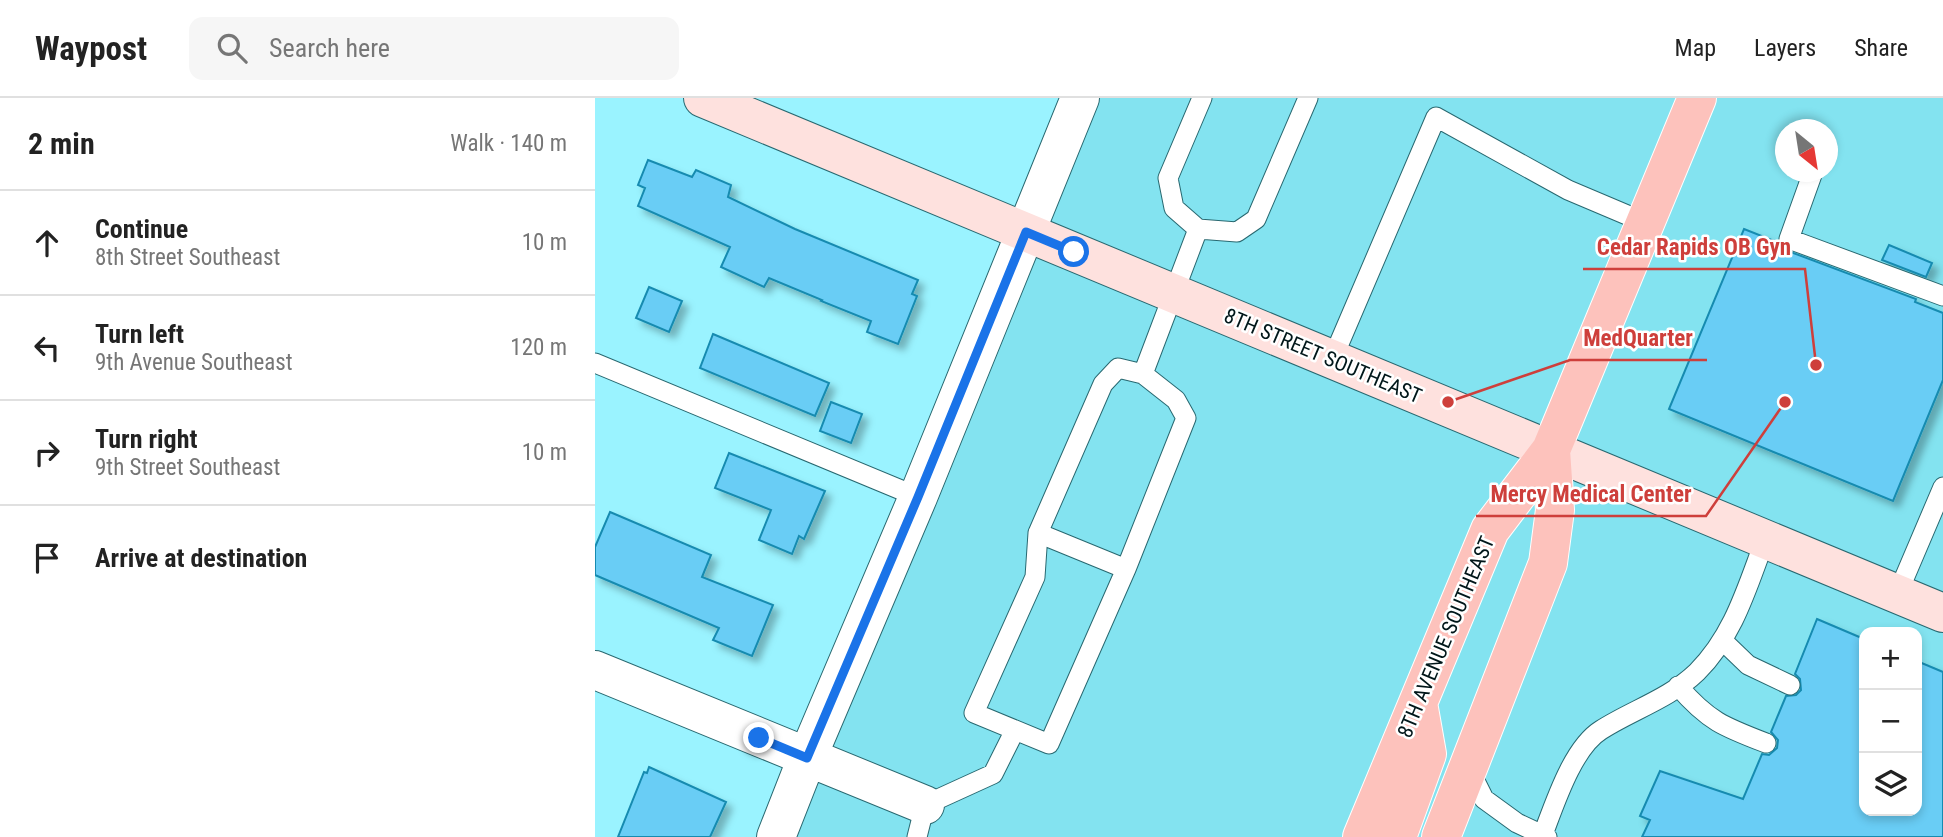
<!DOCTYPE html>
<meta charset="utf-8">
<style>
body{margin:0;font-family:"Roboto Condensed",sans-serif;background:#f6f6f6;color:#222}
.controls{position:absolute;right:21px;bottom:21px;display:grid;overflow:hidden;border-radius:14px;box-shadow:0 4px 10px #0003}
.controls button{width:63px;height:63px;display:grid;place-items:center;padding:0;border:0;border-bottom:2px solid #e0e0e0;background:#fff;color:#222;font:35px sans-serif}
.compass{position:absolute;left:1180px;top:21px;width:63px;height:63px;border-radius:50%;background:#fff;box-shadow:0 4px 10px #0003;rotate:150deg}
.stop{position:absolute;width:21px;height:21px;margin:-16px;border:5px solid #1a73e8;border-radius:50%;background:#fff}
.stop.end{background:#1a73e8;border-color:#fff;box-shadow:0 2px 7px #0008}
.list{margin:0;padding:0;list-style:none}
h2{display:flex;justify-content:space-between;align-items:center;height:91px;margin:0;padding:0 28px;font-size:30px}
h2 small{font-size:23px;font-weight:400;color:#767676}
.list li{display:grid;grid-template-columns:46px 1fr auto;gap:21px;align-items:center;box-sizing:border-box;height:105px;padding:0 28px;border-top:2px solid #e0e0e0}
.list b{display:block;font-size:26px;white-space:nowrap}
.list p{margin:0;font-size:23px;white-space:nowrap;color:#767676}
.list em{font-size:23px;font-style:normal;color:#767676}
.icon{flex:none;width:38px;height:38px;fill:none;stroke:currentColor;stroke-width:2;stroke-linecap:round;stroke-linejoin:round}
.map{position:relative;flex:none;width:1348px;height:739px;overflow:hidden}
header{display:flex;align-items:center;gap:42px;box-sizing:border-box;height:98px;padding:0 35px;background:#fff;border-bottom:2px solid #e0e0e0}
header strong{font-size:33px}
nav{display:flex;gap:38px;margin-inline-start:auto;font-size:24px}
.search{width:490px;height:63px;background:#f6f6f6;display:flex;align-items:center;gap:18px;box-sizing:border-box;padding:0 24px;border-radius:14px;color:#767676;font-size:26px}
main{display:flex}
aside{flex:1;background:#fff}
.map>svg:first-child{display:block}
.built{fill:#83e3f0;fill-rule:evenodd}
.building{fill:#69cdf5;stroke:#178bb0;stroke-width:2;filter:url(#shadow)}
.lines{fill:none;stroke-linecap:round;stroke-linejoin:round}
.lane-casing{stroke:#286870;stroke-width:21}
.street-casing{stroke:#286870;stroke-width:40}
.secondary-casing{stroke:#286870;stroke-width:40}
.primary-casing{stroke:#fff;stroke-width:40}
.lane{stroke:#fff;stroke-width:19}
.street{stroke:#fff;stroke-width:38}
.secondary{stroke:#fee1de;stroke-width:38}
.primary{stroke:#fdc2bc;stroke-width:38}
.route{stroke:#1a73e8;stroke-width:9}
.labels{text-anchor:middle;stroke-width:5;stroke-linejoin:round;paint-order:stroke}
.street-label{font-size:21px;fill:#001619;stroke:#fff}
.leader{fill:none;stroke:#ce3f3b;stroke-width:2.5}
.callout-dot{fill:#ce3f3b;stroke:#fff;stroke-width:2.5}
.callout-label{font-size:23px;text-anchor:middle;font-weight:bold;fill:#ce3f3b;stroke:#fff;stroke-width:5;stroke-linejoin:round;paint-order:stroke}
</style>
<header>
<strong>Waypost</strong>
<div class="search"><svg class="icon" aria-label="search" viewBox="0 0 24 24"><circle cx="10" cy="10" r="6"/><path d="M15 15l6 6"/></svg>Search here</div>
<nav><a>Map</a><a>Layers</a><a>Share</a></nav>
</header>
<main>
<aside>
<h2>2 min<small>Walk · 140 m</small></h2>
<ul class="list">
<li><svg class="icon" aria-label="ahead" viewBox="0 0 24 24"><path d="M12 20V5M6 11l6-6 6 6"/></svg><div><b>Continue</b><p>8th Street Southeast</p></div><em>10 m</em></li>
<li><svg class="icon" aria-label="left" viewBox="0 0 24 24"><path d="M17 20v-9H6M10 6l-5 5 5 5"/></svg><div><b>Turn left</b><p>9th Avenue Southeast</p></div><em>120 m</em></li>
<li><svg class="icon" aria-label="right" viewBox="0 0 24 24"><path d="M7 20v-9h11M14 6l5 5-5 5"/></svg><div><b>Turn right</b><p>9th Street Southeast</p></div><em>10 m</em></li>
<li><svg class="icon" aria-label="arrive" viewBox="0 0 24 24"><path d="M6 21V4h12l-3 4 3 4H6"/></svg><div><b>Arrive at destination</b></div></li>
</ul>
</aside>
<div class="map">
<svg width="1348" height="739" viewBox="0 0 1348 739">
<defs>
<filter id="shadow"><feDropShadow dx="6" dy="6" stdDeviation="3.5" flood-color="#0004"/></filter>
</defs>
<rect width="100%" height="100%" fill="#9af3ff"/>
<path class="built" d="M483 0H1348V739H179ZM1190 32H1232V74H1190ZM1269 534H1322V713H1269Z"/>
<path class="building" d="M53 62 97 79 101 72 136 87 133 99 200 131 323 182 317 196 322 198 303 246 272 234 276 223 226 203 227 202 174 180 169 189 126 169 135 149 43 108 50 90 43 87Z
M1149 131 1182 144 1190 152 1321 201 1320 204 1348 215V282L1298 403 1074 311Z
M1294 147 1337 165 1331 179 1287 162Z
M54 189 87 203 74 234 41 220Z
M118 236 234 285 220 318 105 270Z
M236 304 267 316 256 345 225 333Z
M134 355 230 393 209 441 204 438 197 456 164 442 176 412 120 390Z
M15 414 116 457 107 479 178 507 157 558 118 542 124 530 0 477V449Z
M1222 521 1269 541V713H1322V563L1348 574V739H1047L1055 722 1045 718 1065 673 1148 701 1167 656 1174 657 1182 650 1183 642 1176 634 1191 598 1201 597 1206 592 1205 581 1200 576Z
M54 669 131 704 115 739H23L49 674 52 675Z"/>
<g class="lines">
<defs>
<path id="lane" d="M1218 74 1194 141 1348 198
M603 131 642 134 661 121 713 0
M737 262 841 19 973 92 1051 125
M0 265 323 399
M443 435 531 471 454 646 379 615 440 479Z
M443 435 508 286 523 270 548 276
M531 471 591 320 581 302 548 276 603 131 579 110 573 80 607 0
M1302 497 1348 389
M1127 542 1153 567 1195 587
M1083 588C1113 623 1129 629 1171 645
M874 671 889 701 922 725 952 739
M322 739 330 707 398 676 420 632
M947 739C959 708 977 650 1006 632 1037 612 1074 601 1102 574 1139 537 1152 489 1170 442"/>
<path id="street" d="M0 572 330 707
M181 739 212 660 323 399 485 0"/>
<path id="secondary" d="M108 0 1348 515"/>
<path id="primary" d="M767 739 895 432 956 352 1102 0
M802 739 832 656 823 605
M846 739 953 465 960 412 956 352"/>
</defs>
<use href="#lane" class="lane-casing"/>
<use href="#street" class="street-casing"/>
<use href="#secondary" class="secondary-casing"/>
<use href="#primary" class="primary-casing"/>
<use href="#lane" class="lane"/>
<use href="#street" class="street"/>
<use href="#secondary" class="secondary"/>
<use href="#primary" class="primary"/>
</g>
<g class="lines">
<path class="route" d="M164 640 212 660 323 399 431 134 479 154"/>
</g>
<g class="labels">
<g class="street-label">
<text transform="translate(728 258) rotate(23)" y="7">8TH STREET SOUTHEAST</text>
<text transform="translate(851 539) rotate(-67)" y="7">8TH AVENUE SOUTHEAST</text>
</g>
</g>
<path class="leader" d="M1221 267L1210 171H988M853 304L975 262H1112M1190 304L1111 418H881"/>
<g class="callout-dot">
<circle cx="1221" cy="267" r="7"/>
<circle cx="853" cy="304" r="7"/>
<circle cx="1190" cy="304" r="7"/>
</g>
<g class="callout-label">
<text x="1099" y="157">Cedar Rapids OB Gyn</text>
<text x="1043" y="248">MedQuarter</text>
<text x="996" y="404">Mercy Medical Center</text>
</g>
</svg>
<div class="controls">
<button>+</button>
<button>−</button>
<button><svg class="icon" aria-label="layers" viewBox="0 0 24 24"><path d="M12 4l9 5-9 5-9-5zM3 14l9 5 9-5"/></svg></button>
</div>
<svg class="compass" viewBox="-18 -18 36 36"><path d="M0-13l5 13h-10z" fill="#e53935"/><path d="M0 13l5-13h-10z" fill="#767676"/></svg>
<div class="stop" style="left:479px;top:154px"></div>
<div class="stop end" style="left:164px;top:640px"></div>
</div>
</main>
